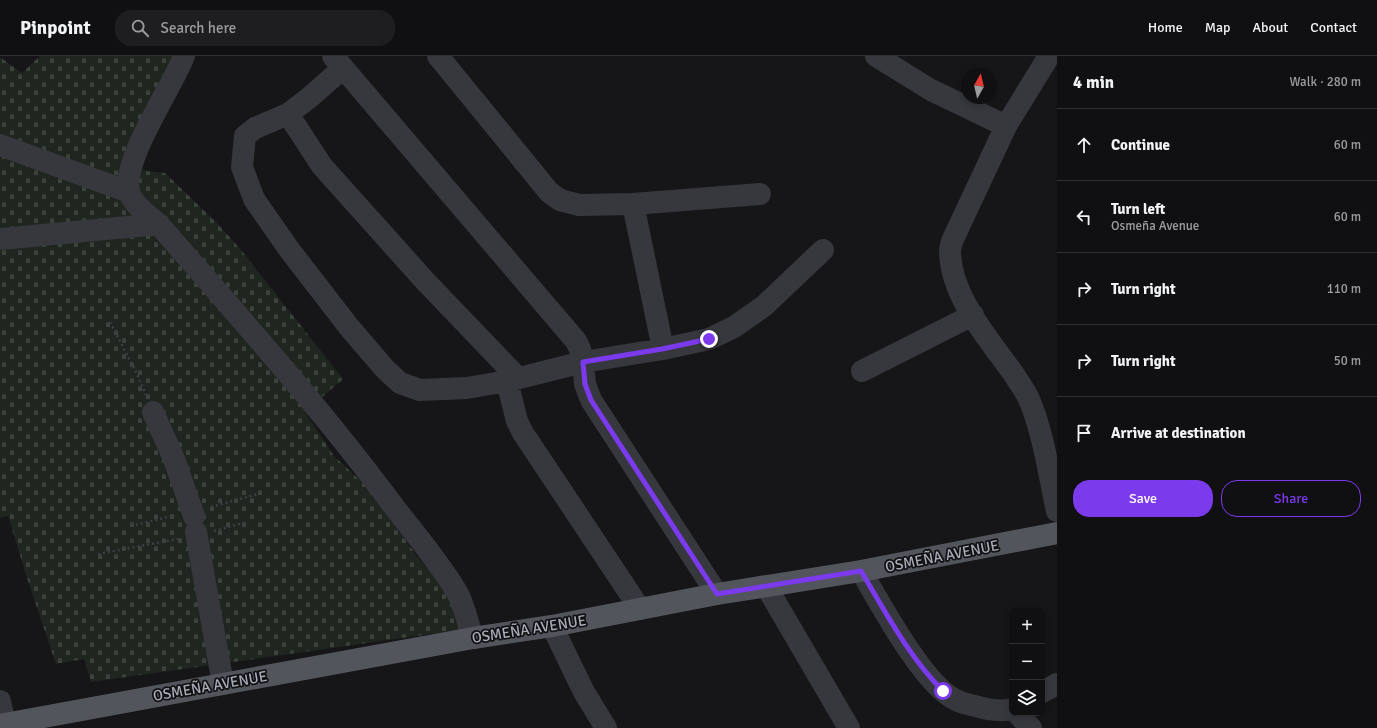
<!DOCTYPE html>
<meta charset="utf-8">
<style>
body{margin:0;font-family:Signika,sans-serif;background:#1e1e20;color:#f1f3f6}
.controls{position:absolute;right:12px;bottom:12px;display:grid;overflow:hidden;border-radius:8px;box-shadow:0 2px 6px #0003}
.controls button{width:36px;height:36px;display:grid;place-items:center;padding:0;border:0;border-bottom:1px solid #303032;background:#101012;color:#f1f3f6;font:20px sans-serif}
.compass{position:absolute;left:961px;top:12px;width:36px;height:36px;border-radius:50%;background:#101012;box-shadow:0 2px 6px #0003;rotate:8deg}
.stop{position:absolute;width:12px;height:12px;margin:-9px;border:3px solid #7c3aed;border-radius:50%;background:#fff}
.stop.end{background:#7c3aed;border-color:#fff;box-shadow:0 1px 4px #0008}
.list{margin:0;padding:0;list-style:none}
h2{display:flex;justify-content:space-between;align-items:center;height:52px;margin:0;padding:0 16px;font-size:17px}
h2 small{font-size:13px;font-weight:400;color:#9c9d9f}
.list li{display:grid;grid-template-columns:26px 1fr auto;gap:12px;align-items:center;box-sizing:border-box;height:72px;padding:0 16px;border-top:1px solid #303032}
.list b{display:block;font-size:15px;white-space:nowrap}
.list p{margin:0;font-size:13px;white-space:nowrap;color:#9c9d9f}
.list em{font-size:13px;font-style:normal;color:#9c9d9f}
.actions{display:flex;gap:8px;padding:12px 16px}
.actions a{flex:1;padding:9px 0;border:1px solid #7c3aed;border-radius:16px;text-align:center;font-size:14px;color:#7c3aed}
.actions .main{background:#7c3aed;color:#fff}
.icon{flex:none;width:22px;height:22px;fill:none;stroke:currentColor;stroke-width:2;stroke-linecap:round;stroke-linejoin:round}
.map{position:relative;flex:none;width:1057px;height:672px;overflow:hidden}
header{display:flex;align-items:center;gap:24px;box-sizing:border-box;height:56px;padding:0 20px;background:#101012;border-bottom:1px solid #303032}
header strong{font-size:19px}
nav{display:flex;gap:22px;margin-inline-start:auto;font-size:14px}
.search{width:280px;height:36px;background:#1e1e20;display:flex;align-items:center;gap:10px;box-sizing:border-box;padding:0 14px;border-radius:16px;color:#9c9d9f;font-size:15px}
main{display:flex}
aside{flex:1;background:#101012}
.map>svg:first-child{display:block}
.cemetery{fill:url(#cemetery-stones)}
.lines{fill:none;stroke-linecap:round;stroke-linejoin:round}
.path{stroke:#3d3f44;stroke-width:2.5;stroke-dasharray:2 3;stroke-linecap:butt}
.minor{stroke:#37383d;stroke-width:22}
.major{stroke:#53555c;stroke-width:22}
.route{stroke:#7c3aed;stroke-width:5}
.labels{text-anchor:middle;stroke-width:3.5;stroke-linejoin:round;paint-order:stroke}
.street-label{font-size:15px;fill:#a8adb8;stroke:#111113}
</style>
<header>
<strong>Pinpoint</strong>
<div class="search"><svg class="icon" aria-label="search" viewBox="0 0 24 24"><circle cx="10" cy="10" r="6"/><path d="M15 15l6 6"/></svg>Search here</div>
<nav><a>Home</a><a>Map</a><a>About</a><a>Contact</a></nav>
</header>
<main>
<div class="map">
<svg width="1057" height="672" viewBox="0 0 1057 672">
<defs>
<pattern id="cemetery-stones" width="16" height="16" patternUnits="userSpaceOnUse"><rect width="16" height="16" fill="#1e261f"/><path d="M2 7V4a2 2 0 0 1 4 0v3zM10 15v-3a2 2 0 0 1 4 0v3z" fill="#3c433d"/></pattern>
</defs>
<rect width="100%" height="100%" fill="#161618"/>
<path class="cemetery" d="M40 0H186L129 105 146 115 165 117 217 167 241 194 343 323 305 356 334 400 368 432 419 503 456 541 466 573 91 626 84 603 56 608 28 525 8 460 0 462V1L22 17Z"/>
<g class="lines">
<path class="path" d="M110 266 136 316 146 339
M211 451 258 438
M131 470 175 459
M214 475 246 466
M98 498 178 483"/>
<path class="minor" d="M184 0C172 32 122 103 129 135 132 149 150 160 160 170 172 183 183 197 195 210 263 288 331 366 392 448 413 476 441 508 458 538 465 552 468 568 473 582
M333 0 576 285 580 293 583 306 585 328 591 344 717 538
M438 0 549 136 560 144 579 149 633 148 663 293
M876 0 931 34 1006 70
M1049 0 1006 70 954 181C952 185 950 191 950 196 951 242 990 284 1015 320 1019 327 1024 333 1028 341 1043 374 1049 419 1057 455
M343 12 309 42 288 58 255 72 245 80 242 111 254 143 288 192 349 271 385 313 400 327 420 334 467 332 507 325 583 306 663 293 709 283 734 271 764 250 823 194
M288 58 322 110 426 226 518 322
M0 89 129 136
M633 148 760 138
M0 183 159 168
M862 315 973 259
M507 325 517 365 523 377 640 553
M153 356 174 403 194 460
M196 476 223 628
M861 515C880 547 924 630 956 644 963 648 972 649 979 651 990 654 1001 656 1012 653
M766 530 849 672
M552 570 584 636 606 672
M1042 636 1057 628
M0 645 5 668
M1017 657 1031 672"/>
<path class="major" d="M0 669 473 582 552 570 717 538 861 515 1057 477"/>
</g>
<g class="lines">
<path class="route" d="M709 283 662 293 583 306 585 328 591 344 717 538 861 515C886 557 909 601 943 635"/>
</g>
<g class="labels">
<g class="street-label">
<text transform="translate(942 500) rotate(-11)" y="5">OSMEÑA AVENUE</text>
<text transform="translate(529 573) rotate(-9)" y="5">OSMEÑA AVENUE</text>
<text transform="translate(210 630) rotate(-10)" y="5">OSMEÑA AVENUE</text>
</g>
</g>
</svg>
<div class="controls">
<button>+</button>
<button>−</button>
<button><svg class="icon" aria-label="layers" viewBox="0 0 24 24"><path d="M12 4l9 5-9 5-9-5zM3 14l9 5 9-5"/></svg></button>
</div>
<svg class="compass" viewBox="-18 -18 36 36"><path d="M0-13l5 13h-10z" fill="#e53935"/><path d="M0 13l5-13h-10z" fill="#9c9d9f"/></svg>
<div class="stop" style="left:943px;top:635px"></div>
<div class="stop end" style="left:709px;top:283px"></div>
</div>
<aside>
<h2>4 min<small>Walk · 280 m</small></h2>
<ul class="list">
<li><svg class="icon" aria-label="ahead" viewBox="0 0 24 24"><path d="M12 20V5M6 11l6-6 6 6"/></svg><div><b>Continue</b></div><em>60 m</em></li>
<li><svg class="icon" aria-label="left" viewBox="0 0 24 24"><path d="M17 20v-9H6M10 6l-5 5 5 5"/></svg><div><b>Turn left</b><p>Osmeña Avenue</p></div><em>60 m</em></li>
<li><svg class="icon" aria-label="right" viewBox="0 0 24 24"><path d="M7 20v-9h11M14 6l5 5-5 5"/></svg><div><b>Turn right</b></div><em>110 m</em></li>
<li><svg class="icon" aria-label="right" viewBox="0 0 24 24"><path d="M7 20v-9h11M14 6l5 5-5 5"/></svg><div><b>Turn right</b></div><em>50 m</em></li>
<li><svg class="icon" aria-label="arrive" viewBox="0 0 24 24"><path d="M6 21V4h12l-3 4 3 4H6"/></svg><div><b>Arrive at destination</b></div></li>
</ul>
<div class="actions"><a class="main">Save</a><a>Share</a></div>
</aside>
</main>
